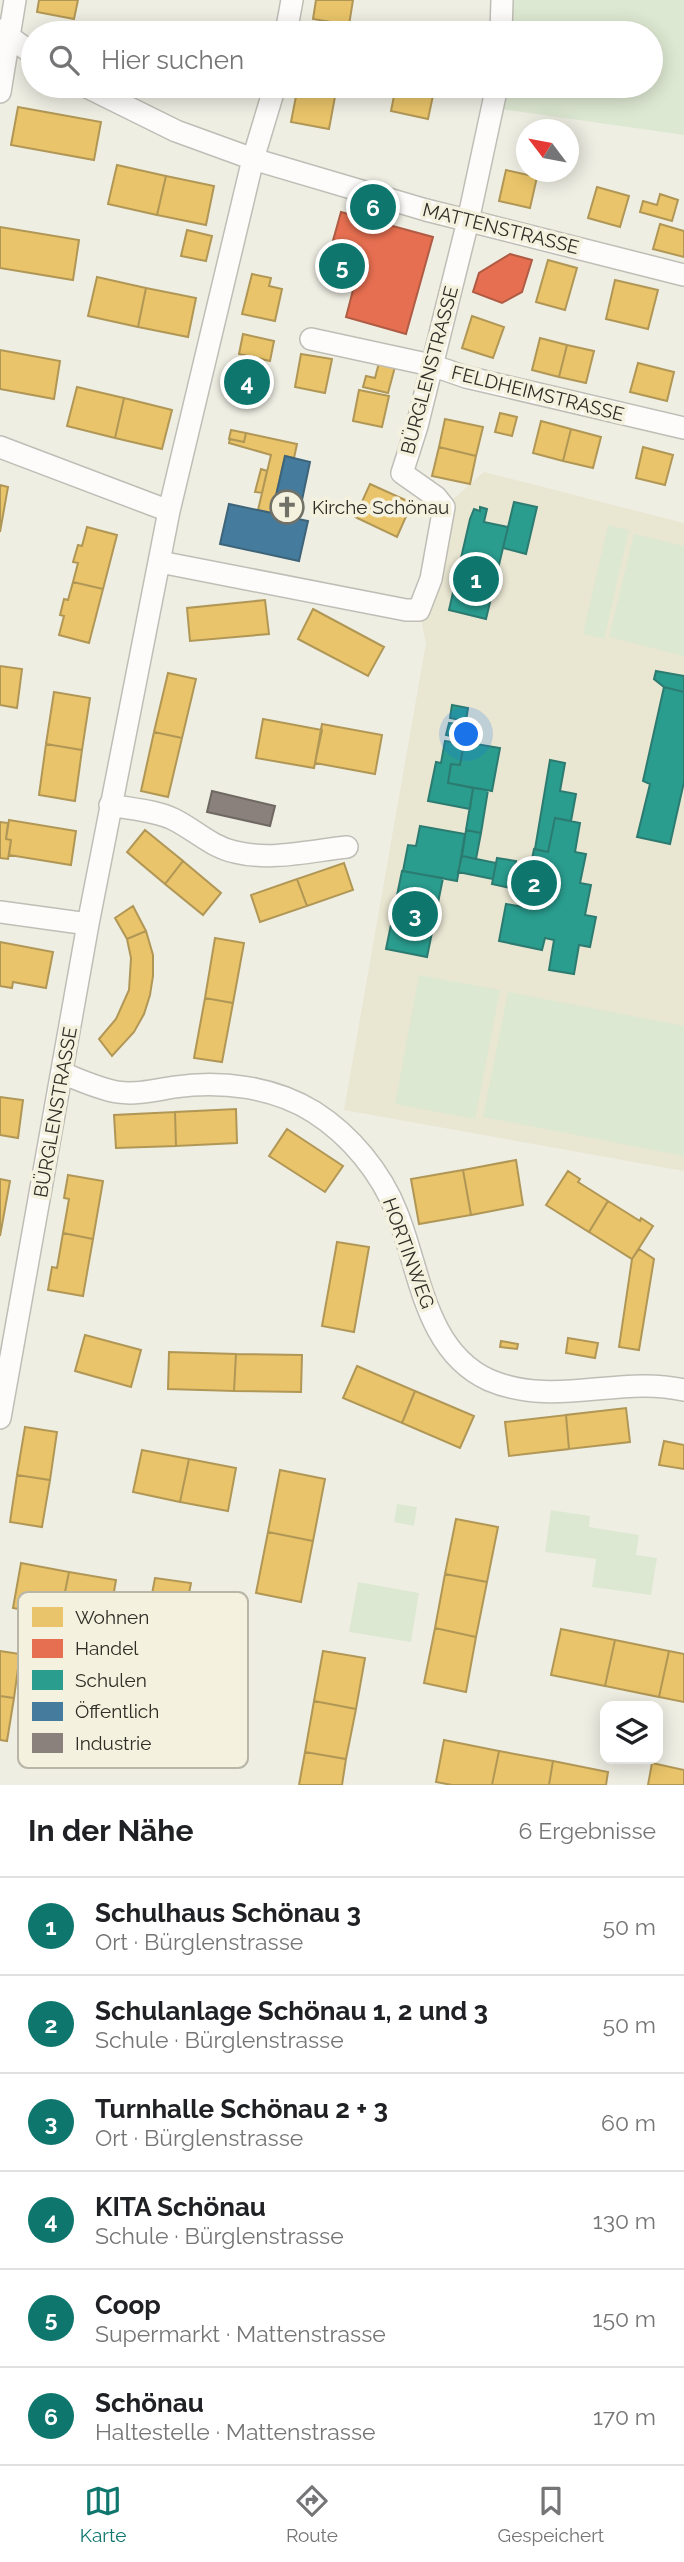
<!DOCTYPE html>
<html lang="de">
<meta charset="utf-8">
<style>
body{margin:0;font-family:Raleway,sans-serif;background:#f6f6f6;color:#202124}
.controls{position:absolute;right:21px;bottom:21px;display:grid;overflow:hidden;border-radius:14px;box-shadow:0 4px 18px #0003}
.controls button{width:63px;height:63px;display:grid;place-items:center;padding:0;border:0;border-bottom:2px solid #e0e0e0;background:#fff;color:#202124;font:35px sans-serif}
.compass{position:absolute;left:516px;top:119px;width:63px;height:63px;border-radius:50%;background:#fff;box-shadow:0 4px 18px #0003;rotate:302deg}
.you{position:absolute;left:467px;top:735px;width:24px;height:24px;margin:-18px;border:5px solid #fff;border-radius:50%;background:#1a73e8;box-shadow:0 0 0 10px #1a73e833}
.badge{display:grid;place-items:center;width:46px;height:46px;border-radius:50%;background:#0f766e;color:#fff;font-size:23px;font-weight:700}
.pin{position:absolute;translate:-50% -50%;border:4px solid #fff;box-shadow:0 2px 7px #0006}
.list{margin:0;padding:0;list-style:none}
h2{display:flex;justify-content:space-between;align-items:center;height:91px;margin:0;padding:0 28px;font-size:30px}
h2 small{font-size:23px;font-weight:400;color:#757577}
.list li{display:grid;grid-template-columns:46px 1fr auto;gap:21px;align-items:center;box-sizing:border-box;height:98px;padding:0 28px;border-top:2px solid #e0e0e0}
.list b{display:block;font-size:26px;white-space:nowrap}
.list p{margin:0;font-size:23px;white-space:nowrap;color:#757577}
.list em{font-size:23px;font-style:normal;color:#757577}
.icon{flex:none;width:38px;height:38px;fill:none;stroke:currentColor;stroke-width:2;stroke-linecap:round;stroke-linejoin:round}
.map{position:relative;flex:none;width:684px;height:1785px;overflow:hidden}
.search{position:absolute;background:#fff;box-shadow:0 4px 18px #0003;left:21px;right:21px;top:21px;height:77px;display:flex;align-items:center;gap:18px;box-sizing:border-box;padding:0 24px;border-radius:38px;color:#757577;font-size:26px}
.sheet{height:679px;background:#fff}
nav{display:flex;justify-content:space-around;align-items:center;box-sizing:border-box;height:98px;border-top:2px solid #e0e0e0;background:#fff;font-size:19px;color:#757577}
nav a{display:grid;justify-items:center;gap:4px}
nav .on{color:#0f766e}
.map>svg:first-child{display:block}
.built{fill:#e9e6d2}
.green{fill:#dde8d2}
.homes{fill:#e9c46a;stroke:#b19756;stroke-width:2}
.shops{fill:#e76f51;stroke:#b05b44;stroke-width:2}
.schools{fill:#2a9d8f;stroke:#2c7b70;stroke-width:2}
.public{fill:#457b9d;stroke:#3e6479;stroke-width:2}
.industry{fill:#8a817c;stroke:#6f6862;stroke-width:2}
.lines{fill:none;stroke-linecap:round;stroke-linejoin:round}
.minor-casing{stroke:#bfbeb6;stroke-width:24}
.minor{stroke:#fdfcfb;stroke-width:21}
.labels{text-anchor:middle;stroke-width:7;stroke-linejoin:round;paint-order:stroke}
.street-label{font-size:19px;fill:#2f2d26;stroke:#f4f1de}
.poi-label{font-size:19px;fill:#2f2d26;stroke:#f4f1de;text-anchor:start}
.key{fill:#f4f1de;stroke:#b9b6a7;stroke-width:2}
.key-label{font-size:19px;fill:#2f2d26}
</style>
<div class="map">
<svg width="684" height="1785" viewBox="0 0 684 1785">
<rect width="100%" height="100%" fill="#efeee3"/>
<path class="built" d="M484 472 684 523V1171L344 1110 426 643 419 610 444 507Z"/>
<path class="green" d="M502 0H684V135L494 108 497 86H651V33H501Z
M608 525 629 530 604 639 583 634Z
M634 534 684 546V656L609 637Z
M419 975 500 990 475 1119 395 1104Z
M508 992 684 1026V1156L483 1117Z
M397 1504 417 1507 414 1526 394 1522Z
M551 1510 590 1516 589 1527 639 1535 636 1555 657 1558 651 1595 592 1587 596 1559 545 1552Z
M358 1582 419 1593 411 1642 349 1632Z"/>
<path class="homes" d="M39 0H78L74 19 37 12Z
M316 0H353L349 25 313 19Z
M107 28 136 33H106Z
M214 86H251L250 93Z
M298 86H337L329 129 291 122Z
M396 86H435L428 119 391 111Z
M18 107 101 122 94 160 11 145Z
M117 165 166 176 157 215 108 204Z
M506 170 537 177 530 208 499 201Z
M166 176 214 186 206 225 157 215Z
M597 187 629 196 620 227 588 218Z
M660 194 678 200 672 221 640 212 643 201 657 205Z
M660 224 684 231V257L653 249Z
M0 227 79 240 73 280 0 268Z
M187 230 212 236 206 261 181 256Z
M548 260 577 268 565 310 536 302Z
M252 274 271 278 269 286 282 289 275 321 242 314Z
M97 277 146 288 138 327 88 316Z
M615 280 658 290 648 329 606 319Z
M146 288 196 298 188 337 138 327Z
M472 316 504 327 493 358 462 348Z
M243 334 274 341 270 361 239 354Z
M540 338 567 345 559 377 532 370Z
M567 345 594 351 586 383 559 377Z
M0 350 60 361 54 399 0 389Z
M301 354 332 359 325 393 295 387Z
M380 359 396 363 388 393 363 387 366 376 375 378Z
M638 363 674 372 667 401 630 392Z
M77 387 124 398 115 438 67 426Z
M359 390 389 396 382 427 353 421Z
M124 398 172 410 162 449 115 438Z
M500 413 517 417 512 436 495 432Z
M445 419 483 427 476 456 439 447Z
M541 421 571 429 563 461 533 453Z
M571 429 601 437 593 468 563 461Z
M231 430 246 433 244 442 229 439Z
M246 433 297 444 294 458 285 456 272 513 258 510 271 455 229 443 230 439 244 442Z
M439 447 476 456 470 484 432 476Z
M643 447 673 455 665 485 636 478Z
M261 469 267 471 262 493 255 492Z
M370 484 412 503 397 537 355 517Z
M0 485 8 487 0 532Z
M87 527 117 535 103 589 73 582 78 563 73 562 78 545 82 546Z
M73 582 103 589 89 643 59 635 64 616 60 615 64 599 68 600Z
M265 600 269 634 190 641 187 608Z
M313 609 384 647 368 676 298 639Z
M0 666 22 669 17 708 0 705Z
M168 673 196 679 182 738 154 732Z
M54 692 90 698 82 750 46 744Z
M263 719 322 730 314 768 256 758Z
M322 724 382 735 375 774 315 763Z
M154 732 182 738 168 797 141 791Z
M46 744 82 750 75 801 39 795Z
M9 820 76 831 71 865 9 855 11 840 6 839Z
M0 822 8 823 6 839 11 840 8 859 0 858Z
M145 830 183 861 165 884 127 852Z
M183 861 221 893 203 915 165 884Z
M344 863 353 890 307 906 297 879Z
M297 879 307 906 260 922 251 895Z
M133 906 146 931 127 939 115 918Z
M146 931 153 955V976L150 995 144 1014 134 1032 112 1056 99 1039 116 1019 129 990 131 958 127 939Z
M215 938 244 943 233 1003 205 998Z
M0 942 53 952 46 988 13 982 12 988 0 986Z
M205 998 233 1003 222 1062 194 1058Z
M0 1097 23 1100 18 1138 0 1135Z
M236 1109 237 1143 176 1146 175 1112Z
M175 1112 176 1146 116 1148 114 1115Z
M287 1129 343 1166 325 1192 269 1156Z
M516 1160 523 1205 471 1215 463 1170Z
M463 1170 471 1215 419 1224 411 1179Z
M568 1171 580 1179 578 1182 608 1201 589 1232 546 1205Z
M68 1175 103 1181 93 1239 63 1233 69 1199 64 1198Z
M0 1179 10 1181 0 1236Z
M608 1201 640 1221 641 1218 653 1226 632 1259 589 1232Z
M63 1233 93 1239 83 1296 48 1290 52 1267 57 1268Z
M337 1242 369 1247 354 1332 322 1326Z
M639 1249 654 1259 639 1350 619 1347 632 1259Z
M85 1335 141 1350 131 1387 75 1371Z
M568 1338 598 1343 595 1358 566 1353Z
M501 1341 518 1344 517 1349 500 1347Z
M169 1352 236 1354 234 1391 168 1389Z
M236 1354 302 1355 301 1392 234 1391Z
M357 1366 415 1391 402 1423 343 1398Z
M415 1391 474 1416 460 1448 402 1423Z
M626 1408 630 1442 569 1449 566 1415Z
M566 1415 569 1449 509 1456 505 1422Z
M25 1427 57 1432 50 1480 17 1475Z
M664 1441 684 1445V1469L659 1465Z
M142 1450 189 1459 180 1502 133 1492Z
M189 1459 236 1468 228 1511 180 1502Z
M280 1470 325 1479 313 1541 268 1532Z
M17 1475 50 1480 42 1527 10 1522Z
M456 1519 498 1527 487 1582 445 1574Z
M268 1532 313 1541 301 1602 256 1593Z
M21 1563 69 1572 60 1617 13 1608Z
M69 1572 116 1580 108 1626 60 1617Z
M445 1574 487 1582 476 1637 435 1628Z
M155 1578 191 1583 182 1629 146 1625Z
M435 1628 476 1637 466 1692 424 1683Z
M561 1629 615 1640 605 1686 551 1675Z
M615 1640 669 1651 659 1697 605 1686Z
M0 1651 20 1654 14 1698 0 1696Z
M323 1651 365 1658 356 1709 314 1701Z
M669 1651 684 1654V1702L659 1697Z
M0 1696 14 1698 7 1741 0 1740Z
M314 1701 356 1709 346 1759 305 1752Z
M444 1740 499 1751 492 1785H452L436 1782Z
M499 1751 553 1761 549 1785H492Z
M305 1752 346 1759 342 1785H299Z
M553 1761 608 1772 606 1785H549Z
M652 1763 684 1770V1785H648Z"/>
<path class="shops" d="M341 212 433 237 406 334 346 317 358 271 327 262Z
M510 254 532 260 522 292 502 303 473 292 479 273Z"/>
<path class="schools" d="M236 363 266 369 259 402 229 396Z
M514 502 537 507 526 554 503 548Z
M480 507 487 509 484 522 508 527 486 619 449 610 470 519 474 509 480 511Z
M656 671 684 676V692L664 687 654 679Z
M664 687 684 692V782L670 844 637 837 650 784 643 781Z
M452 705 468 708 466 721 450 718Z
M449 723 465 725 462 738 446 735Z
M445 741 464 744 460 765 451 764 448 783 473 788 470 809 428 801 436 762 441 763Z
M464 742 500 748 492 791 448 783 451 764 460 765Z
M550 760 565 763 560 791 576 794 571 821 555 818 548 852 535 849Z
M473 788 488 790 481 833 466 830Z
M555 818 580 823 575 852 586 854 580 883 591 885 585 915 596 917 590 947 579 945 574 974 549 970 554 940 545 938 542 950 499 941 506 904 529 908 532 891 526 890 534 849 548 852Z
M420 826 465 834 457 881 403 871 408 845 416 846Z
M466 830 481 833 476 859 462 856Z
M462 856 496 863 493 879 458 872Z
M497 858 516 861 510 888 492 884Z
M402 871 443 878 427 957 386 949Z
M513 874 528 877 526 890 510 888Z"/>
<path class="public" d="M285 456 310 462 298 519 308 521 299 561 220 544 229 504 272 513Z"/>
<path class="industry" d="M212 791 275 806 270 826 207 812Z"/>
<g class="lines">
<defs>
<path id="minor" d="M0 30 33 54
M286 33 292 0
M501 33 502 0
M85 86 176 131 253 159 426 210 684 275
M0 92 15 0
M311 339 431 365 466 377 684 428
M0 447 169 511
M160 562 406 610H419L431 579 444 507 436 497 402 473 417 426 468 221 497 86
M110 805C130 809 155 810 173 819 194 829 211 847 235 852 271 861 310 851 347 847
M0 912 88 924
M62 1073C80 1080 99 1089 117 1092 137 1095 156 1090 175 1087 221 1080 274 1087 314 1112 350 1135 381 1172 397 1213 420 1270 425 1351 489 1380 554 1408 620 1375 684 1390
M0 1418 88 924 169 511 253 159 275 86"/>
</defs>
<use href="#minor" class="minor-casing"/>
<use href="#minor" class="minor"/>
</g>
<defs>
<symbol id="church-ring" viewBox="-11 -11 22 22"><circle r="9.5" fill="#f4f1de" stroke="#727168" stroke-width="1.5"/><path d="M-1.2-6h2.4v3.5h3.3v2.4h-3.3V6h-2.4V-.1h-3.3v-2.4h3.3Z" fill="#727168"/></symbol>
</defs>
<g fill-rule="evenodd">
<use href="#church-ring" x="268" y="488" width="38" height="38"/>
</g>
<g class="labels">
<g class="street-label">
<text transform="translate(501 228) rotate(14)" y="7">MATTENSTRASSE</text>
<text transform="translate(429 370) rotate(-75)" y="7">BÜRGLENSTRASSE</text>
<text transform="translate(538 393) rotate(14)" y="7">FELDHEIMSTRASSE</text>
<text transform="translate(55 1112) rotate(-80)" y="7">BÜRGLENSTRASSE</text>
<text transform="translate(409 1253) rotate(70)" y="7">HORTINWEG</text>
</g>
<g class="poi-label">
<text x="312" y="514">Kirche Schönau</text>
</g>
</g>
<rect x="18" y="1592" width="230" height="176" rx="10" class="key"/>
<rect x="32" y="1607" width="31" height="20" fill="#e9c46a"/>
<rect x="32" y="1639" width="31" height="19" fill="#e76f51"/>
<rect x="32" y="1670" width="31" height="20" fill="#2a9d8f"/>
<rect x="32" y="1702" width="31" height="19" fill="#457b9d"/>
<rect x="32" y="1733" width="31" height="20" fill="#8a817c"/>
<g class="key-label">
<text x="75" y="1624">Wohnen</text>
<text x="75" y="1655">Handel</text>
<text x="75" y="1687">Schulen</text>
<text x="75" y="1718">Öffentlich</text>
<text x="75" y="1750">Industrie</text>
</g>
</svg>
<div class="controls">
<button><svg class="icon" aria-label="layers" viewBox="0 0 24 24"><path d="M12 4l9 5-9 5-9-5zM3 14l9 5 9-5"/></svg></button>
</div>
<svg class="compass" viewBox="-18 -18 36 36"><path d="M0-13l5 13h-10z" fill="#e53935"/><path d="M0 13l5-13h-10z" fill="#757577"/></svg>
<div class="you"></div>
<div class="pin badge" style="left:476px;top:579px">1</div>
<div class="pin badge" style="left:534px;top:883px">2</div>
<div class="pin badge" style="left:415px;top:914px">3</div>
<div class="pin badge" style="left:247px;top:382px">4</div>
<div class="pin badge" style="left:342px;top:266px">5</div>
<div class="pin badge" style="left:373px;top:207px">6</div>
<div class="search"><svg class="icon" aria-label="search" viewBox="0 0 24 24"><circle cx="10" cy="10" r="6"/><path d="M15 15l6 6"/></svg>Hier suchen</div>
</div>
<section class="sheet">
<h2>In der Nähe<small>6 Ergebnisse</small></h2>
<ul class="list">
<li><span class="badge">1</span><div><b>Schulhaus Schönau 3</b><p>Ort · Bürglenstrasse</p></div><em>50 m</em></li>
<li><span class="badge">2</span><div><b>Schulanlage Schönau 1, 2 und 3</b><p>Schule · Bürglenstrasse</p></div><em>50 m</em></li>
<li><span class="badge">3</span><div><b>Turnhalle Schönau 2 + 3</b><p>Ort · Bürglenstrasse</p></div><em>60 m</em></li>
<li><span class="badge">4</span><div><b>KITA Schönau</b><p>Schule · Bürglenstrasse</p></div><em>130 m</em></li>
<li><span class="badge">5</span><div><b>Coop</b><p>Supermarkt · Mattenstrasse</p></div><em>150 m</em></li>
<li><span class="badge">6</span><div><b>Schönau</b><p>Haltestelle · Mattenstrasse</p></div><em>170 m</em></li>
</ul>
</section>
<nav>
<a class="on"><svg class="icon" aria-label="map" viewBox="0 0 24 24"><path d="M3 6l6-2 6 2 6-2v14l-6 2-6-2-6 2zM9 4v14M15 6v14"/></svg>Karte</a>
<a><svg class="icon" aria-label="directions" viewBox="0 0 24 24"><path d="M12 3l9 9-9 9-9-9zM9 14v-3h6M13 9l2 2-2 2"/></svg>Route</a>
<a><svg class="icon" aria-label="saved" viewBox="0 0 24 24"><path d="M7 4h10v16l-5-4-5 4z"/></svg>Gespeichert</a>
</nav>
